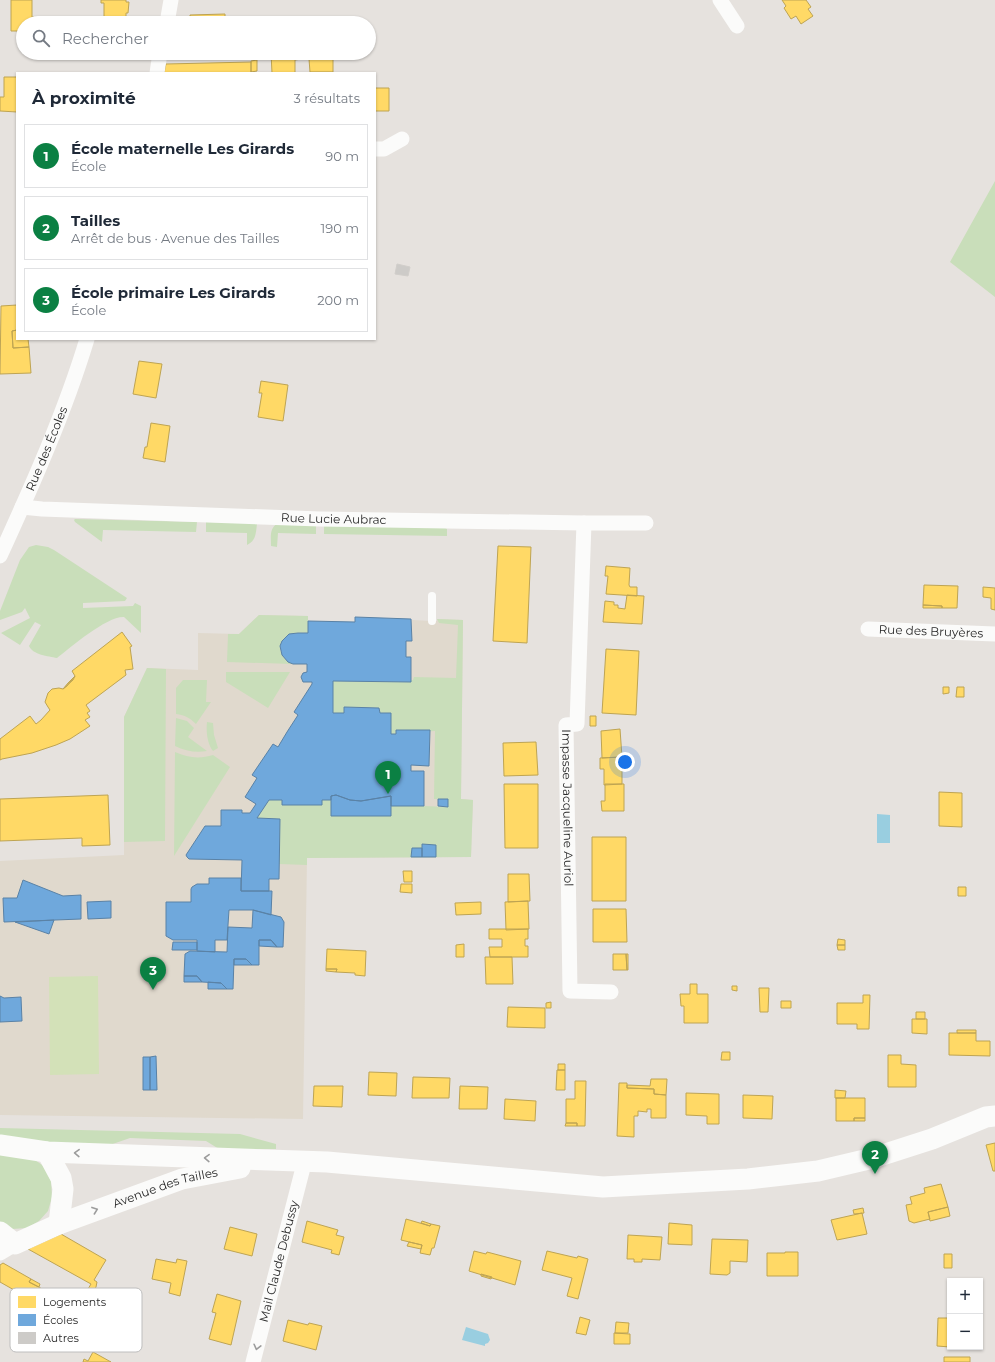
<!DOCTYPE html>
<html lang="fr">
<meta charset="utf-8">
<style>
body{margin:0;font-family:Montserrat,sans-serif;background:#f6f6f7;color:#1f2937}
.controls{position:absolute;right:12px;bottom:12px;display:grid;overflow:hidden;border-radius:0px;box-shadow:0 1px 3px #0004}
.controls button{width:36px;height:36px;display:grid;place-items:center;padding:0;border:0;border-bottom:1px solid #e0e1e3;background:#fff;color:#1f2937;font:20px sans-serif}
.you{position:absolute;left:625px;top:762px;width:14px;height:14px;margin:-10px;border:3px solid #fff;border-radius:50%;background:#1a73e8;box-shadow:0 0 0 6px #1a73e833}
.badge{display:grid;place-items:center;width:26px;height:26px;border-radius:50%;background:#0b8043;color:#fff;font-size:13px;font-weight:700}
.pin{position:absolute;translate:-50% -33px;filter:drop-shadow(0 1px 2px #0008)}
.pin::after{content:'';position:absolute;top:21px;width:14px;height:12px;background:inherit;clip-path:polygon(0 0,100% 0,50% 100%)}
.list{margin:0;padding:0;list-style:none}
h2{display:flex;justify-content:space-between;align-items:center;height:52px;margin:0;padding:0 16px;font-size:17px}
h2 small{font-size:13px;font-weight:400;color:#747a83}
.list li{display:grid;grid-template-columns:26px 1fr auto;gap:12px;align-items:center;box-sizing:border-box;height:64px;margin:0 8px 8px;padding:0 8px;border:1px solid #e0e1e3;border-radius:0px}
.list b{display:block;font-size:15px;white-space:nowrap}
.list p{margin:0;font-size:13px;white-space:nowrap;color:#747a83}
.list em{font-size:13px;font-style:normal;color:#747a83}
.icon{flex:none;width:22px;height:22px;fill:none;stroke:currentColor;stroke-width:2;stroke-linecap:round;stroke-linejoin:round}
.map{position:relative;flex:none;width:995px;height:1362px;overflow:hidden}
.search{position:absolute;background:#fff;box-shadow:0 1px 3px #0004;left:16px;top:16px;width:360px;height:44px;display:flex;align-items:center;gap:10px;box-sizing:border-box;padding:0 14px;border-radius:22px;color:#747a83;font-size:15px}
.panel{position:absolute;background:#fff;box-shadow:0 1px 3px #0004;left:16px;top:72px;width:360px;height:268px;border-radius:0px}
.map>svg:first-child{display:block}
.education{fill:#e0d9cd}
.green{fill:#c9deba}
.pitch{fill:#d3e1b8}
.water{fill:#99cee0}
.homes{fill:#ffd966;stroke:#bea453}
.schools{fill:#6fa8dc;stroke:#5a82a6}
.building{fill:#cdcbc8;stroke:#d1ceca}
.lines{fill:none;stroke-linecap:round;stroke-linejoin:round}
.lane{stroke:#fbfbfa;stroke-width:8}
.street{stroke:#fbfbfa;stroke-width:15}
.secondary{stroke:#fbfbfa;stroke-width:21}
.oneway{stroke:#9c9c9c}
.labels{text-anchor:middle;stroke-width:4;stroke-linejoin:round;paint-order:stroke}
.street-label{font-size:12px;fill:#282828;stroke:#fff}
.key{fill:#fff;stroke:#bebebe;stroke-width:1}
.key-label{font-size:11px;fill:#282828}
</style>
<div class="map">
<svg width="995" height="1362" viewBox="0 0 995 1362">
<rect width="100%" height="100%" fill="#e6e2de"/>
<path class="education" d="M259 615 308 616V621L355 622V617L432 621H437V619L463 620 461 799 473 800 471 857 307 858 303 1119 0 1115V861L124 855V717L147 668 198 670V633L239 634Z"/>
<path class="green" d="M995 181V297L950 262Z
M75 519 197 522 196 532 103 530 102 542 75 522 74 520Z
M206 522 257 523C256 533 256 541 247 545V533L206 532Z
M278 523 316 524V534L278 533 277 547 271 546C271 537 269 528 278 523Z
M324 525 444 527 447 529V536L324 534Z
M36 545 48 547 54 550 127 598 125 601 83 603V608L133 606 135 603 141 606V633L124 617C107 616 71 647 57 658 48 656 33 655 29 646L41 625 35 622 20 645 1 633 30 618 25 608 22 612 0 620V611L20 560 29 547Z
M259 615 308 616V633C302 633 295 632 289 635 275 642 279 659 293 664L227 662 228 634H239Z
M437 619 463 620 461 799 473 800 471 857 307 858V865L279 864 257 818 269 800H282V805H322V800H331V796L424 806 448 807V799H434L435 731 391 734V713H380L379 708 345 707 344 713H333V681L411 682V680H413L414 677 456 678 458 625 439 623Z
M147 668 166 669 165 841 124 842V717Z
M226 672H290L268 708 226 682Z
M183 680H207L206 702H211L196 724C190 718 185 715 176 714V688Z
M176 718 187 721 194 728 188 737 207 751C196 753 185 751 175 746Z
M207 722 213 723 214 735 218 748 213 751C207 743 206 731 207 722Z
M175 752C188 758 200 759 213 755L230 767 174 856Z
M0 1128 240 1134 276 1144V1149H219L206 1141 130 1138 107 1146 39 1142 0 1136Z
M0 1152 28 1155 45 1167 51 1181 52 1197 48 1211 39 1221 27 1228 12 1229 0 1223Z"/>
<path class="pitch" d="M98 976 99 1074 50 1075 49 977Z"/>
<path class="water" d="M877 814 890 815V843H877Z
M466 1327 488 1334 490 1340 488 1343 485 1344V1346L462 1340Z"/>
<path class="homes" d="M11 0H32V17H34V23H23V31H11Z
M101 0H126V2H129L128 13H126V18H129V23H104V3H101Z
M782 0H806L811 7 808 9 813 16 801 24 796 16 791 19 784 8 786 6Z
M225 14V23H190V15Z
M271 53H302V59L295 60V73H272Z
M302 53H333V72H310L309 59H302Z
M257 60V71L251 72V61Z
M251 62V73H164L166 64Z
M4 77H17V112L0 111V97H4Z
M375 88H389V111H375Z
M17 305V330L12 331 13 348 29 347 31 373 0 374 1 306Z
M17 330V339H28L29 347 13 348 12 331Z
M139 361 162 364 156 398 133 394Z
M261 381 288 385 283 421 258 417 262 393H259Z
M151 423 170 426 165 462 143 458 145 447H147Z
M498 546 531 547 527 643 493 641Z
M606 566 630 568 629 585 630 587H637V596L606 594 608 576H605Z
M924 585 958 586 957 608H942V606L923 605Z
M983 587 995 588V610L991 609V598L983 597Z
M627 595 644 596 642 624 603 622 605 601 614 602V605H618V608L625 609Z
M923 605 942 606V608H923Z
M122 632 132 646 130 647 133 669 125 670 126 675 86 705 90 711 87 713 90 717 85 720 90 726 70 739 56 745 32 753 2 759 0 760V739L30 716 36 724 41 720 50 710 48 707 45 702 48 693 52 689 59 688 63 689 67 686 75 676 72 671Z
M606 649 639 651 636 715 602 713Z
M75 676 73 680 63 689 68 683Z
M943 687H949V693L943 694Z
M957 687H964V697H956Z
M590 716H596V726H590Z
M620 729 622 757 602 758 601 731Z
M536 742 538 775 504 776 503 743Z
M622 757V784L604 785V769H600V758Z
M504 784H538V848H505Z
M605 784H624V811H602L601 801H605Z
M939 792 962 793V827L939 826Z
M108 795 110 845 82 846V838L0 841V799Z
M592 837H626V901H592Z
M403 871H412V882H404Z
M508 874H529L530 901 508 902Z
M401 884H412V893L400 892Z
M958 887H966V896H958Z
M528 901 529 929 506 930 505 902Z
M481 902V914L456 915 455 903Z
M593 909H626L627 942H593Z
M489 929H528V939H525V946H528V957H490L489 947H502V939H489Z
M838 939 845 940V945H837Z
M464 944V957H456V945Z
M837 945H845V950H838Z
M327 949 366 951 365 976 355 975V973L336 972 337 969H326Z
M613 954H626L627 970H613Z
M626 954H628V970H627Z
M485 957H512L513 984H486Z
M326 969H337L336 972 326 971Z
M690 984H697V994H708V1023H684V1006H681L680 994H690Z
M732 986H737V991L732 990Z
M759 988H769L768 1012H760Z
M863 995H870L869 1029H857V1024H837V1003H863Z
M781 1001H791V1008H781Z
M551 1002V1008H546V1003Z
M508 1007 545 1008V1028L507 1027Z
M916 1012H925V1019H916Z
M912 1019H927V1034L912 1033Z
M957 1030H976V1033H957Z
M949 1033H976V1041H990V1056L949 1055Z
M722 1052H730V1060H721Z
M888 1055H901V1064L916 1065V1087H888Z
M558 1064H565V1070H558Z
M557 1070H565V1090H556Z
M369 1072 397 1073 396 1096 368 1095Z
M413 1077 450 1078 449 1098H412Z
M651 1079H667L666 1095 654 1094V1089L627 1088V1085L650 1086Z
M575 1081H586L585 1126H577V1123H566V1099H575Z
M619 1083H627V1088L654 1089V1094L666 1095V1118H651V1109H647V1112L638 1111V1116H634V1137L617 1136Z
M314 1086H343L342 1107 313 1106Z
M460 1086 488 1087 487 1109H459Z
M835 1090 846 1091 845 1098H835Z
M686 1093 719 1094V1124H707V1116L686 1115Z
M743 1095 773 1096 772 1119 743 1118Z
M836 1098H865V1118H854V1121H836Z
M505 1099 536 1101 535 1121 504 1119Z
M854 1118H865V1121H854Z
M566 1123H577V1126H565Z
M995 1143V1171H993L986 1145Z
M941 1184 948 1207 928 1212 930 1219 914 1223 909 1221 906 1205 912 1204 910 1197 925 1193 924 1188Z
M948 1207 950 1216 930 1221 928 1212Z
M863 1208 864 1213 854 1214 853 1210Z
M862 1213 867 1234 837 1240 831 1220Z
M406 1219 430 1226 431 1224 440 1226 434 1248H432L430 1255 420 1253 422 1245 401 1240Z
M307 1221 338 1230 336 1235 344 1237 339 1255 331 1253 332 1250 302 1242Z
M422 1221 431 1224 430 1226 421 1223Z
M669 1223 692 1225V1245L668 1244Z
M230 1227 257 1234 252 1256 224 1249Z
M61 1234 106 1260 94 1280 97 1282 96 1287 91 1296 85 1294 91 1284 28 1249Z
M628 1235 662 1237 660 1260 642 1259V1262H634V1259H627Z
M712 1239 748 1240 747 1262 730 1261V1273L727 1275 710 1274Z
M409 1242 422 1245 421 1249 407 1246Z
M474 1251 486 1254 487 1252 521 1261 515 1285 469 1271Z
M547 1251 577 1258 578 1256 588 1259 578 1299 567 1296 572 1278 542 1270Z
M785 1252H798V1276H767V1253H785Z
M944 1254H952V1268H944Z
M156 1259 176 1263 177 1259 187 1261 180 1296 169 1293 171 1283 152 1279Z
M3 1263 31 1279 29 1282 52 1294 44 1307 0 1282V1265Z
M481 1274 492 1277 491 1279 481 1276Z
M31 1279 40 1284 39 1287 29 1282Z
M217 1294 241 1301 231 1345 209 1339 216 1313 212 1312Z
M580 1317 590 1320 586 1335 576 1333Z
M938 1318H950V1347L937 1346Z
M288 1320 308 1325 309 1323 322 1326 316 1350 283 1341Z
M616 1322 629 1323 628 1333H615Z
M614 1333 630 1334V1344H614Z
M93 1352 111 1362H83L84 1359 88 1361Z
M944 1357H970V1362H944Z"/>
<path class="schools" d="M355 617 411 619 412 641H406V657H411V682L333 681V713H344V707L379 708 380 713H391V734H396V730H430L429 766 411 765V771H424V806H391V796L361 801 350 800 336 795 331 796V800H322V805H282V800H269L257 818 280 819 279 879H269V891H241L242 860 189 859 187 857 186 855 205 826H221V810H242V813H250L256 804 245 797 257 778 252 775 273 744 278 747 287 732 298 715 294 712 312 684V682H303L301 677 303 673 307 672V664H293L288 662 282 655 280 646 282 641 289 634 298 633H308V621L355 622Z
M336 795 350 800 361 801 391 796V816H331V796Z
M438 799H448V807L438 806Z
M422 844 436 845V857H422Z
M412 848H422V857H411Z
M209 878H241V891H272L271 915 253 910H229L227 940H215V952L197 951V940H173L166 936V902H191V889L192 887 197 884H209Z
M23 880 63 896 81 895V919L4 922 3 898H17Z
M111 901V918L88 919 87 902Z
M253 910 281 917 284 922 283 947H277L271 940H259V965H252L246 959H234L233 989H227L221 983 202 982 197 976H184L185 954 190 951 227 952 228 927 252 928Z
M54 920 49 934 15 922H18Z
M259 940H271L277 947 259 946Z
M173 942H197V950H172Z
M234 959H246L252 965H234Z
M184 976H197L202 982H184Z
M208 982 221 983 227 989H208Z
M0 996 4 998 21 997 22 1021 0 1022Z
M156 1056 157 1090H150V1057Z
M143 1057H150V1090H143Z"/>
<path class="building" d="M397 264 410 267 408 276 395 274Z"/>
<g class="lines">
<path class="lane" d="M432 621V596"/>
<g class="street">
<path d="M720 0 737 26"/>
<path d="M167 23 171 0"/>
<path d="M157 73 160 53"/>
<path d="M375 149H384L402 139"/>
<path id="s1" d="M22 507 42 509 320 519 584 523H646"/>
<path id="s2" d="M584 523 577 724 566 725 570 991 611 992"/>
<path id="s3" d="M0 556C32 486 65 412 87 339"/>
<path id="s4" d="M868 629 995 634"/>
<path d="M0 1253 15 1244"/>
<path id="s5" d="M253 1362 305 1160"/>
</g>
<g class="secondary">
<path d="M0 1145 47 1152 327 1162 603 1187 748 1179 818 1171 873 1158 932 1139 986 1117 995 1116"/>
<path d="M47 1152 61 1178 63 1189 59 1224"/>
<path id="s6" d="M0 1232 15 1244 59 1224 182 1179 240 1168"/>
</g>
</g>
<defs><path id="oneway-chevron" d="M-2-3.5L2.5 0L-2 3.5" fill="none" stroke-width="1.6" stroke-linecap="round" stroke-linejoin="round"/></defs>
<g class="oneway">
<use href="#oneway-chevron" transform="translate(77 1153) rotate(-178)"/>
<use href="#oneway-chevron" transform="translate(207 1158) rotate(-178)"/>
<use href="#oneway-chevron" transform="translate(95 1210) rotate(-20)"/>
<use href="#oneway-chevron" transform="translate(257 1347) rotate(104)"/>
</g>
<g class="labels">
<g class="street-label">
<text dy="4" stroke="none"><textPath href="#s3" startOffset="117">Rue des Écoles</textPath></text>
<text dy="4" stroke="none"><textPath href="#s1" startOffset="312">Rue Lucie Aubrac</textPath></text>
<text dy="4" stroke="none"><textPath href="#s4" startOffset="63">Rue des Bruyères</textPath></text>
<text dy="4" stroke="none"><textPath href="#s2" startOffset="295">Impasse Jacqueline Auriol</textPath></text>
<text dy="4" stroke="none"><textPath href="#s6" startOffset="180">Avenue des Tailles</textPath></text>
<text dy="4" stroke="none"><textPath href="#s5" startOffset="104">Mail Claude Debussy</textPath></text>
</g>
</g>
<rect x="10" y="1288" width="132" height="64" rx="6" class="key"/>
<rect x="18" y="1296" width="18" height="12" fill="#ffd966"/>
<rect x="18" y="1314" width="18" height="12" fill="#6fa8dc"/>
<rect x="18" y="1332" width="18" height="12" fill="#cdcbc8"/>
<g class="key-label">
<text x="43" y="1306">Logements</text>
<text x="43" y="1324">Écoles</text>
<text x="43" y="1342">Autres</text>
</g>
</svg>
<div class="controls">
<button>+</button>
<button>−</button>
</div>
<div class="you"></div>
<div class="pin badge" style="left:388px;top:794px">1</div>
<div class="pin badge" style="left:875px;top:1174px">2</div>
<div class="pin badge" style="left:153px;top:990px">3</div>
<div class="search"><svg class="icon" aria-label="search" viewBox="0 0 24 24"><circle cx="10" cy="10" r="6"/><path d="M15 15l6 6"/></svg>Rechercher</div>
<section class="panel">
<h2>À proximité<small>3 résultats</small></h2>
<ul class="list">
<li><span class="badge">1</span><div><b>École maternelle Les Girards</b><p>École</p></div><em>90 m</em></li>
<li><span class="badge">2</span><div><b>Tailles</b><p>Arrêt de bus · Avenue des Tailles</p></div><em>190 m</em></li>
<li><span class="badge">3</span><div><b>École primaire Les Girards</b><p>École</p></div><em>200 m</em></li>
</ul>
</section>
</div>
